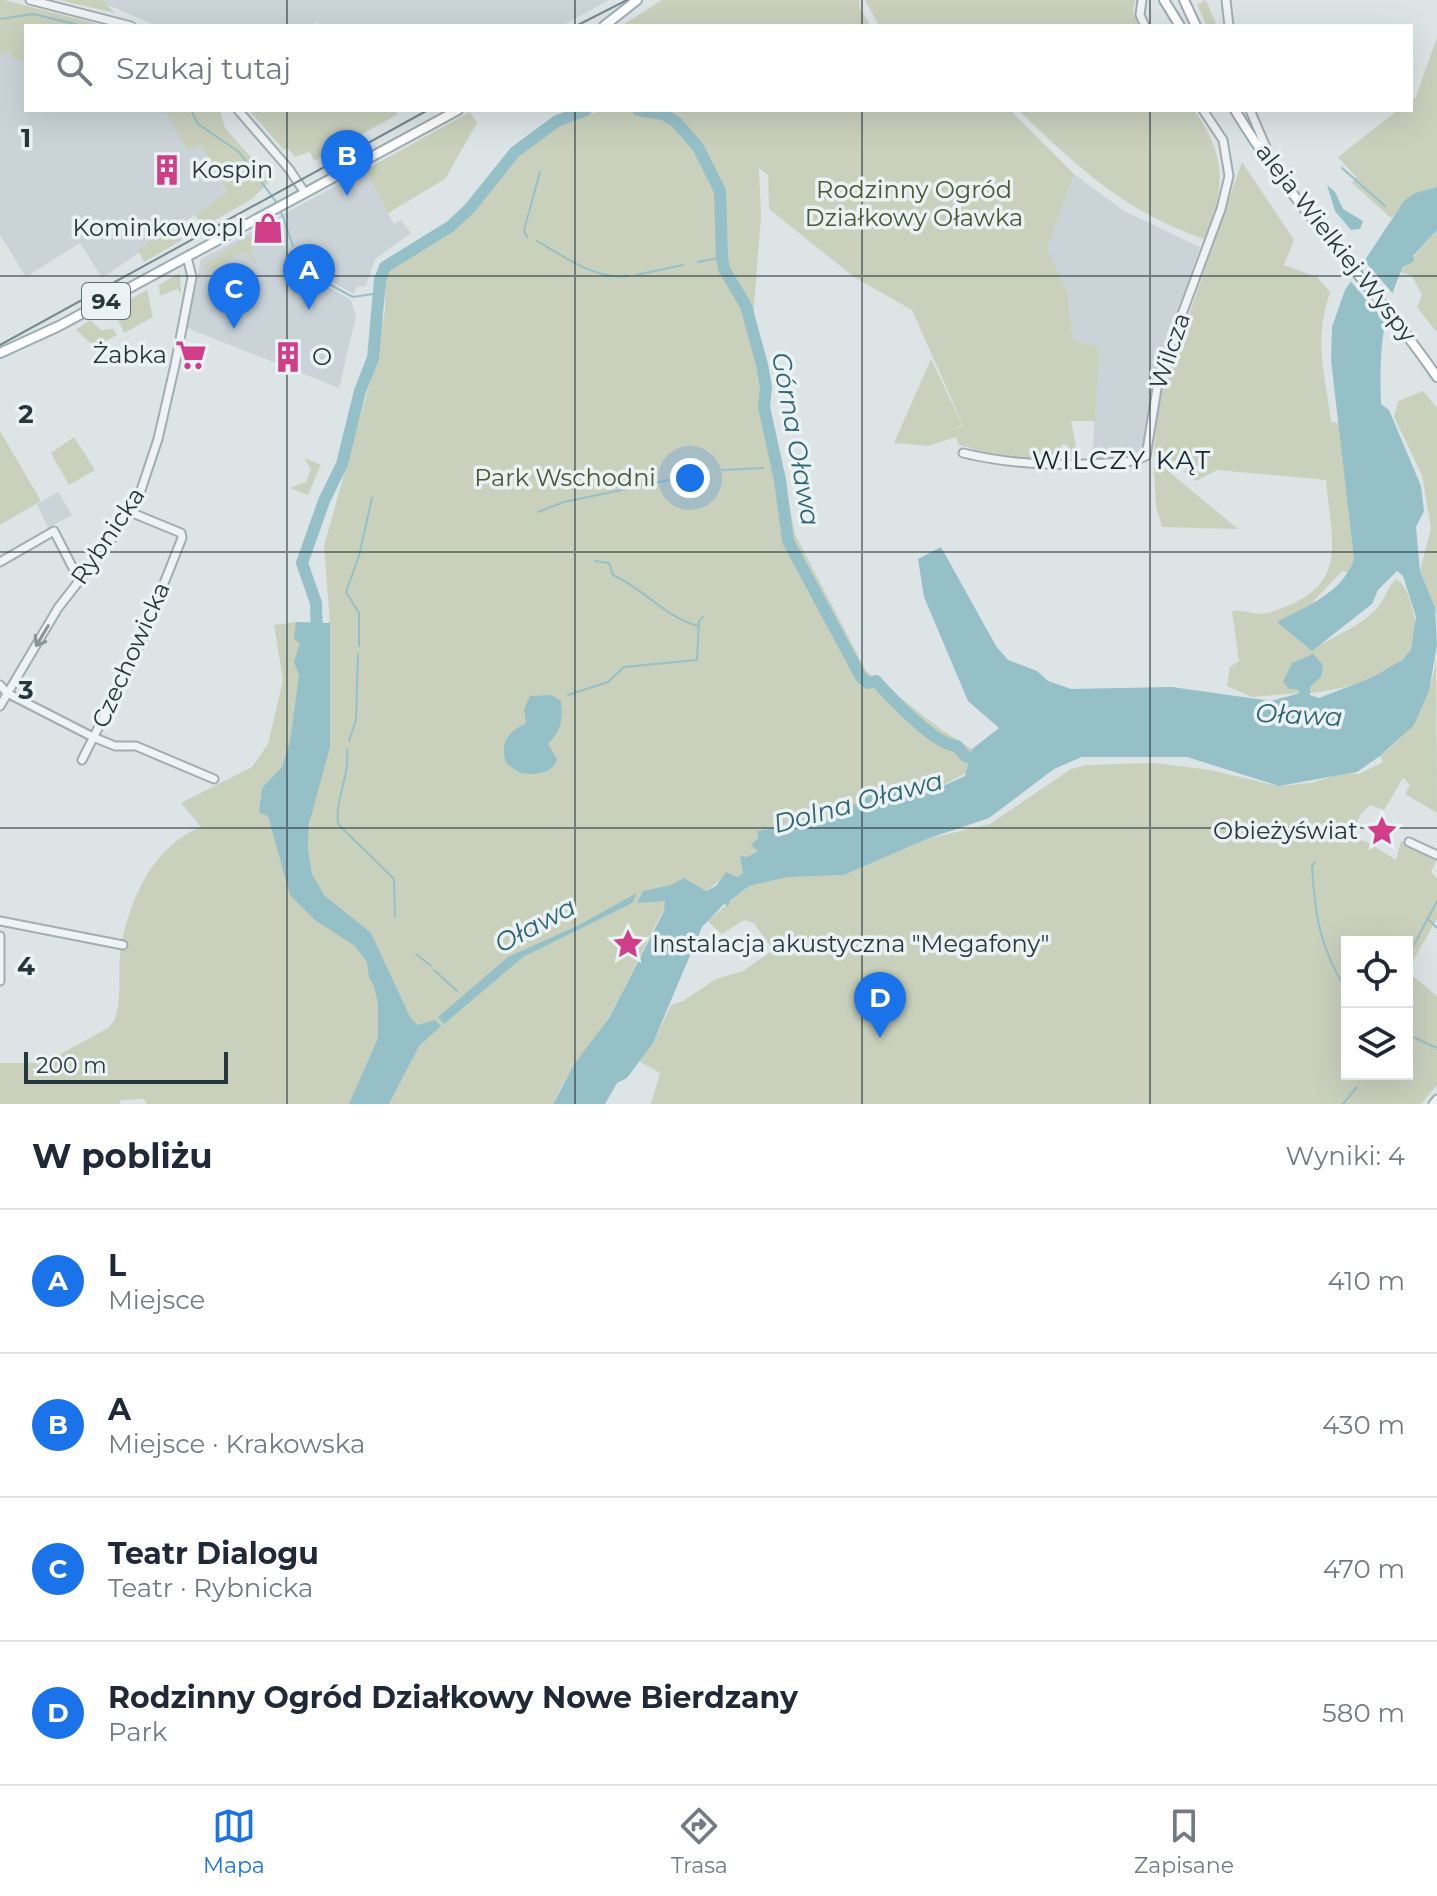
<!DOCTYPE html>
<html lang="pl">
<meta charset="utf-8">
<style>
body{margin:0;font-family:Montserrat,sans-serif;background:#f6f6f7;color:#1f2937}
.controls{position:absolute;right:24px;bottom:24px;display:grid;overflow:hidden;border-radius:0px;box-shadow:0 8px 32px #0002}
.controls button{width:72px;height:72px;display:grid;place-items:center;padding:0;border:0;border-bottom:2px solid #e0e1e3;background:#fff;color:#1f2937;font:40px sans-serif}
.scale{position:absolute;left:24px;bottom:20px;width:204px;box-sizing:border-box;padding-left:8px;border:4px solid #26373d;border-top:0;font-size:22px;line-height:28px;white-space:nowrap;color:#26373d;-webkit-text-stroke:6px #ebf2f4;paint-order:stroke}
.you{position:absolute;left:690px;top:478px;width:28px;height:28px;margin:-20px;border:6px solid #fff;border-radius:50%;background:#1a73e8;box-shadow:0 0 0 12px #1a73e833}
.badge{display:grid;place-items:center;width:52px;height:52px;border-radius:50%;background:#1a73e8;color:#fff;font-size:26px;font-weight:700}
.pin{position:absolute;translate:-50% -66px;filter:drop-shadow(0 2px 4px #0008)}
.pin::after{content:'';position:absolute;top:42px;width:28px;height:24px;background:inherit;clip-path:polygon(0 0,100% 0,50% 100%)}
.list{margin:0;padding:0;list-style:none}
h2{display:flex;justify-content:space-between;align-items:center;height:104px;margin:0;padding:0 32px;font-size:34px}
h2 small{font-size:26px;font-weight:400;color:#747a83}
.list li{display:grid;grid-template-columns:52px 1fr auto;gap:24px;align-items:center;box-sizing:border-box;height:144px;padding:0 32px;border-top:2px solid #e0e1e3}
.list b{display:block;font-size:30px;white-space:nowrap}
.list p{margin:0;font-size:26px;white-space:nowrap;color:#747a83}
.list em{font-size:26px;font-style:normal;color:#747a83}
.icon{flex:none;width:44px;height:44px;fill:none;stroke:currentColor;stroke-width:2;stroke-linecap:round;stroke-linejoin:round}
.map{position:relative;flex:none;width:1437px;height:1104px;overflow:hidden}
.search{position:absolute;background:#fff;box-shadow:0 8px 32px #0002;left:24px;right:24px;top:24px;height:88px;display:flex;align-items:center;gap:20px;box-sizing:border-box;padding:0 28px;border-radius:0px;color:#747a83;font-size:30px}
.sheet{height:680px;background:#fff}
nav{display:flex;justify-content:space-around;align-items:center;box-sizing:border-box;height:112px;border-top:2px solid #e0e1e3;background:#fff;font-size:22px;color:#747a83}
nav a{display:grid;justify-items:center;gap:4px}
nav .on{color:#1a73e8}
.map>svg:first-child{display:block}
.built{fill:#cad4d8}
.green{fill:#c9d1bd;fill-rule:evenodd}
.water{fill:#96c0c8}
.pier{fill:#dce4e6}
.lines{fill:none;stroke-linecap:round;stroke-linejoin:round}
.stream{stroke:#96c0c8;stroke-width:2}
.river{stroke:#96c0c8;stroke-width:12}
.minor-casing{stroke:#a2adb0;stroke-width:11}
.major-casing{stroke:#9badb2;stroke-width:12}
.minor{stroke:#eff3f5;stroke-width:7}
.major{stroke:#fff;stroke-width:8}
.tram{stroke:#758990;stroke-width:2}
.oneway{stroke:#8a9599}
.grid{fill:none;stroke:#26373d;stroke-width:2;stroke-opacity:0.55}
.labels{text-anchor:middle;stroke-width:7;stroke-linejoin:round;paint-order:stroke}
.shield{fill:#ebf2f4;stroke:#616f74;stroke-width:2}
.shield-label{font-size:22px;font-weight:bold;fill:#26373d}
.poi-label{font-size:24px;fill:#26373d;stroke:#ebf2f4;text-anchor:start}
.park-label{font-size:24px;fill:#485933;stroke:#ebf2f4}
.street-label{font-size:24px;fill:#26373d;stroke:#ebf2f4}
.water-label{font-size:26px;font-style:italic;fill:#2f6571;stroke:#ebf2f4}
.neighbourhood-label{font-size:26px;letter-spacing:2px;fill:#18272d;stroke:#ebf2f4}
.grid-label{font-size:26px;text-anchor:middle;font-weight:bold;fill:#26373d;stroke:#ebf2f4;stroke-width:7;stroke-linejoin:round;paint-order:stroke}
</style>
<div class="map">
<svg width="1437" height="1104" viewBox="0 0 1437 1104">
<rect width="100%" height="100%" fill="#dce4e6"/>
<path class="built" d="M60 0H609L561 26H321L317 22 312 26H157L110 6 97 8Z
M9 51 14 60 26 61V110H182L227 193 102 278 80 243 26 277 0 235V57Z
M365 170 394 224 401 220 411 233 375 259 366 286 357 287 354 294 314 272 310 277 351 300 356 317 339 388 187 328 201 259Z
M1074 174 1124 211 1200 247 1152 384 1145 444 1142 450 1129 457 1092 461 1099 347 1073 340 1067 292 1047 249Z
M58 492 72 515 48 528 37 504Z"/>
<path class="green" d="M0 0H4L105 26H26V61L14 60 9 51 0 57Z
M102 0 115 13 63 1 67 0Z
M662 0H859L860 9 871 26H621Z
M865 0H1135L1133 12 1138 26H879Z
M1206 0 1217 26H1207L1197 5Z
M1437 37V187L1415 193 1391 218 1352 183 1356 177 1338 157 1398 110H1411V101L1416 97Z
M164 110H220L225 128 271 180 252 199 203 227 195 215 227 192 201 145 187 150Z
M249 110H394L398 114 314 161 310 152 295 157 287 147 284 150Z
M605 110H1010L1074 174 1047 249 1067 292 1073 340 1099 347 1095 421H1071L1079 461 1073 462 1067 445 1062 444 1058 463 1013 462 974 452 972 448 959 445 956 437 928 446 894 443 931 359 962 424 956 428 963 425 912 310 854 277 769 209 768 175 759 168 761 216 753 319 768 365 770 412 795 534 866 671 939 728 972 749 968 772 930 792 889 789 826 821 757 831 758 851 747 857 743 873 737 877 723 878 706 891 684 878C654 920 635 970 610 1015 593 1046 567 1070 553 1104H380L419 1046 371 933 348 920 317 887 312 874 308 849 324 624 330 622 324 546 373 371 385 311V279L393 264 460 226 525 150 568 120Z
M1018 110H1194C1228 158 1225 189 1204 239 1124 211 1080 169 1018 110Z
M470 112 477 123 445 179 388 213 365 170Z
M1242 162 1294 240 1284 265 1317 277 1330 292C1313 345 1325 370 1331 422L1339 423 1354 559 1349 573 1342 571 1309 606 1277 622 1313 649C1334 636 1362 626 1379 606 1386 597 1387 588 1396 579 1407 586 1409 598 1413 611 1433 668 1351 689 1310 693V687L1316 682 1298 688 1300 693 1252 697 1227 686 1230 667 1239 661 1232 611C1243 609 1258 616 1268 613 1349 588 1333 551 1326 480L1217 470 1196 481 1184 472 1189 465 1154 456 1158 396 1170 362 1178 363 1180 358 1175 355Z
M174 218 182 230 177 234 182 240 144 262 138 250 157 236 154 229Z
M1437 230V333L1417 307 1422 295 1412 276 1400 272Z
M252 234V254L259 267 243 251 203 275 205 264Z
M180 273 181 293 177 289 160 296 159 285Z
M147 290 153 317 124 333 113 309Z
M90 320 101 330 113 329 117 335 95 347 76 330Z
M1423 391 1437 408V615L1420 571 1431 528 1422 475 1394 417 1398 401Z
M0 431 41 501 0 525Z
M74 437 95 470 69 485 51 453Z
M304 458 321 465 308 495 290 488 306 482 311 469Z
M1159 465 1167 470 1238 529 1162 527 1156 507 1154 468Z
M296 622 314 624 274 830 388 989 371 1104H147L144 1099 121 1100 119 1104H0V1063H44L108 1028 114 1021C123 998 117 971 121 947 130 898 153 846 201 827L181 803 252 767 268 744 283 680 274 625Z
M1436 659 1437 813 1405 794 1410 785 1403 778 1384 810 1370 805 1361 814 1349 839 1365 841 1396 860 1401 841 1437 859 1431 872 1437 879V919L1407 971 1437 996V1085L1421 1104H651L660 1073 639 1061 653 1043 671 1005 683 1001 716 979 743 971 773 950 754 923 744 920 722 934 707 921 749 886 788 877 844 875 927 839 990 824 1071 769 1086 765 1155 763 1210 770 1279 786 1311 783 1344 773 1359 774 1383 762 1380 756C1413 731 1430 701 1436 659ZM1347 942H1407V1074H1347Z"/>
<path class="water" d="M1327 185 1335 192 1343 209 1363 221 1360 229 1351 230 1335 211Z
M1437 187V230L1413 256 1414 261 1403 267C1382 312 1379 355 1381 404L1389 410 1421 486 1424 511 1416 527 1420 571 1435 608 1437 645 1429 691 1414 725 1380 756 1357 772 1279 786 1187 757H1082L1054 769 989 818 927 839 844 875 788 877 749 886 730 901 728 906 724 904 702 927 653 1043 627 1078 617 1083 605 1104H553L575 1063 609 1018 664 911 665 901 637 903 643 891 671 885 684 878 706 891 716 886 726 872 737 877 743 873 740 856 747 857 758 851 751 845 758 838 757 831 826 821 879 790 930 792 965 776 972 749 999 728 968 701 924 597 918 559 941 547 996 646 1008 660 1037 671 1048 681 1071 689 1172 687 1271 701 1300 693 1298 689H1289L1283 682 1292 663 1313 654 1323 665 1321 677 1310 687V695L1319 698 1373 677 1402 660 1411 649 1416 617 1403 576 1397 571 1378 590 1372 604 1312 651 1277 622C1306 606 1343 593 1354 559L1331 360 1332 327 1345 290 1404 201 1415 193Z
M296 622 330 623V747L309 824 308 849 312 874 324 895 371 933 410 1017 417 1025 435 1020 441 1026 419 1046 389 1104H349L378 1038V1003L374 986 369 977 367 962 355 946 315 920 290 895 268 816 259 813 262 788 282 767 290 741 299 675 294 662 300 643 294 639Z
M551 695 561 701C563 720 561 731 548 744L557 759C552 775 534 775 520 773L506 763C500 742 507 733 526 723L524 709 530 696Z
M637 893 632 903 523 957 444 1024 438 1017 508 957 577 926Z"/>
<path class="pier" d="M1362 258 1395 296 1388 325 1348 278Z"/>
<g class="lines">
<path class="stream" d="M0 19 33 14 83 26
M191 110 198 124 239 152 277 203
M1342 168 1385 206
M280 209 293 246
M527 237 524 230 540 172
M537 241C565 257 595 280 629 276
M698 262 722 257
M312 275 353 297 379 293
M636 275 683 265
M722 470 763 468
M772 470H778
M538 512 564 502 707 472
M595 561 609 563 613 575C644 589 665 617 698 626
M359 646V613L346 592 359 556 372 498
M568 695 608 682 624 667 697 660 699 621 703 617
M349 741 356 720 358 654
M347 750C350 776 335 798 338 824L394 879 395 917
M1315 862 1312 866C1315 917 1320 948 1347 991
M1427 918 1437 928
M416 954 431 966
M1407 958 1437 901
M434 970 457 991
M1407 1034 1437 1048
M1343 1104 1357 1087"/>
<path class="river" d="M638 110 663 114 676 122 698 147 720 191 722 257 724 269 746 306 762 365 766 387 764 407 780 480 788 541 861 677 868 683 876 681C892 699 936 746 957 746L965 756 983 763
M317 639 316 603 302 563 324 501 342 464 360 391 373 358 380 280 385 267 451 226 470 208 515 152 557 121 586 110"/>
<defs>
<path id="minor" d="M30 0 131 26
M1142 0 1140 15 1145 26
M1226 0 1229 26
M238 110 289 169 305 193
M1250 110 1271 159
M963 453C1021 467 1074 466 1134 461L1146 456 1159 376 1221 209 1229 176 1223 140 1203 110
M0 562 54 531 79 580
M0 685 7 693 93 737 115 746H136L214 779
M0 706 58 608 114 536 140 493 158 439 175 365 192 277 187 257
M82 760 137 651 182 538 181 533 130 512
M1409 842 1437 855
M0 921 123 945
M0 936V981
M1433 1104 1437 1099"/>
<path id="major" d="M1164 0 1180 26
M1184 0 1196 26
M604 26 637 0
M1235 110C1292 206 1374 285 1437 377
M0 353 59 326 458 110"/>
</defs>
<use href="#minor" class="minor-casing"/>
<use href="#major" class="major-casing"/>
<use href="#minor" class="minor"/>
<use href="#major" class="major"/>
<path class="tram" d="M576 26 627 0
M0 345 428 110"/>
</g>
<defs><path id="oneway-shaft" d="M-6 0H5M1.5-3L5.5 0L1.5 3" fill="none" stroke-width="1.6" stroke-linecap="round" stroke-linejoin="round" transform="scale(2)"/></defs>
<use class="oneway" href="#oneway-shaft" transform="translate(42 636) rotate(121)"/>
<path class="grid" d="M287 0V26M575 0V26M862 0V26M1150 0V26M287 110V1104M575 110V1104M862 110V1104M1150 110V1104M0 276H1437M0 552H1437M0 828H1437"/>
<defs>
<symbol id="building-bare" viewBox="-9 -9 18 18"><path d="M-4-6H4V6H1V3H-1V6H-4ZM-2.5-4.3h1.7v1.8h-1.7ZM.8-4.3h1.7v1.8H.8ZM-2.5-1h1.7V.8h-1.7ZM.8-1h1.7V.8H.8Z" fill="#d03d88" stroke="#ebf2f4" stroke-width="2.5" paint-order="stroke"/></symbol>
<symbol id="shop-bare" viewBox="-9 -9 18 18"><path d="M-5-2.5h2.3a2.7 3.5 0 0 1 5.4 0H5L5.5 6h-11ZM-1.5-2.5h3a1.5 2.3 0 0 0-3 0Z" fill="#d03d88" stroke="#ebf2f4" stroke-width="2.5" paint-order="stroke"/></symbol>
<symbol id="supermarket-bare" viewBox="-9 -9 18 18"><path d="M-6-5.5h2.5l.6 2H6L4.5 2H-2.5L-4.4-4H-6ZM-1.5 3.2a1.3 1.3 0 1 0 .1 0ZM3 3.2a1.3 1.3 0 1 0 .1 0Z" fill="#d03d88" stroke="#ebf2f4" stroke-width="2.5" paint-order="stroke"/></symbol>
<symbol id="sight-bare" viewBox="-9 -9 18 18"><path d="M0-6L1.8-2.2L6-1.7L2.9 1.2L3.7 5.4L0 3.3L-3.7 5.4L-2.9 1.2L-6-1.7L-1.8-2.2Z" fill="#d03d88" stroke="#ebf2f4" stroke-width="2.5" paint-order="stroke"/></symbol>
</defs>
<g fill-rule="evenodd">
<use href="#building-bare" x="145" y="148" width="44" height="44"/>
<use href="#shop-bare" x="246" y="206" width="44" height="44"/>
<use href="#supermarket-bare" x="169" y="333" width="44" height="44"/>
<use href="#building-bare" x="266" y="335" width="44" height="44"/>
<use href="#sight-bare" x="1360" y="809" width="44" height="44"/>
<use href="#sight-bare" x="606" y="922" width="44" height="44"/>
</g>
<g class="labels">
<rect class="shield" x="82" y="283" width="48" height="36" rx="6"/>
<g class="shield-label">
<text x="106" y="309">94</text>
</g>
<g class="poi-label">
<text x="191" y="178">Kospin</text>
<text x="244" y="236" text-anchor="end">Kominkowo.pl</text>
<text x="167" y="363" text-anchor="end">Żabka</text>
<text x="312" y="365">O</text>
<text x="1358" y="839" text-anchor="end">Obieżyświat</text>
<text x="652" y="952">Instalacja akustyczna "Megafony"</text>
</g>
<g class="park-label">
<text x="914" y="198">Rodzinny Ogród<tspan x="914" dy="28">Działkowy Oławka</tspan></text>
<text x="565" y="486">Park Wschodni</text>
</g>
<g class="street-label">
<text transform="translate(1336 243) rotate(52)" y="8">aleja Wielkiej Wyspy</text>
<text transform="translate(1170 351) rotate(-71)" y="8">Wilcza</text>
<text transform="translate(108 536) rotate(-56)" y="8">Rybnicka</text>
<text transform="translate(131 655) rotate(-66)" y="8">Czechowicka</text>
</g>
<g class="water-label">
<text transform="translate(796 439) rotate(80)" y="9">Górna Oława</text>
<text transform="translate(1299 715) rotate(3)" y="9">Oława</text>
<text transform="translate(858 802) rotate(-15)" y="9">Dolna Oława</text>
<text transform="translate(535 925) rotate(-28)" y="9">Oława</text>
</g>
<g class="neighbourhood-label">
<text x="1122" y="469">WILCZY KĄT</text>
</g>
</g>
<g class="grid-label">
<text x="26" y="147">1</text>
<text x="26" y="423">2</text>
<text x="26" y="699">3</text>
<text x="26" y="975">4</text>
</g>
</svg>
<div class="controls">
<button><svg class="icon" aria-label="locate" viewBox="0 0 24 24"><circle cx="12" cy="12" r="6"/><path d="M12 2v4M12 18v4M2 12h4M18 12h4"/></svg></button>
<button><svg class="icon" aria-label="layers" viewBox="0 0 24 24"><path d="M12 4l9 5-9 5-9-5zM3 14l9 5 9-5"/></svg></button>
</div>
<div class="scale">200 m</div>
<div class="you"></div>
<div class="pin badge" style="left:309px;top:310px">A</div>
<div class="pin badge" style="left:347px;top:196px">B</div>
<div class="pin badge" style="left:234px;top:329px">C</div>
<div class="pin badge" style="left:880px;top:1038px">D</div>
<div class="search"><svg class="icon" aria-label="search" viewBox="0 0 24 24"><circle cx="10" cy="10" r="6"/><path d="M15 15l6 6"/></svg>Szukaj tutaj</div>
</div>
<section class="sheet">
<h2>W pobliżu<small>Wyniki: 4</small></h2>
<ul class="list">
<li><span class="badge">A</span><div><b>L</b><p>Miejsce</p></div><em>410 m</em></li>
<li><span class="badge">B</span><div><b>A</b><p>Miejsce · Krakowska</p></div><em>430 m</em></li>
<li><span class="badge">C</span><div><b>Teatr Dialogu</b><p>Teatr · Rybnicka</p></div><em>470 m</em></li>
<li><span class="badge">D</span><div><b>Rodzinny Ogród Działkowy Nowe Bierdzany</b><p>Park</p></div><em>580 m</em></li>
</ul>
</section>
<nav>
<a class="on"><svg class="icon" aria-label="map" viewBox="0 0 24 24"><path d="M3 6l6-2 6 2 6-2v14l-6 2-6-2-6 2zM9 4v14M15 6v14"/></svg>Mapa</a>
<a><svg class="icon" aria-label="directions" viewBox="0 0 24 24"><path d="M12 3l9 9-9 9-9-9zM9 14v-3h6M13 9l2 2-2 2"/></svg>Trasa</a>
<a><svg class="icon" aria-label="saved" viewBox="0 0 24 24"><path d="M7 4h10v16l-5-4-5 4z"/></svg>Zapisane</a>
</nav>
